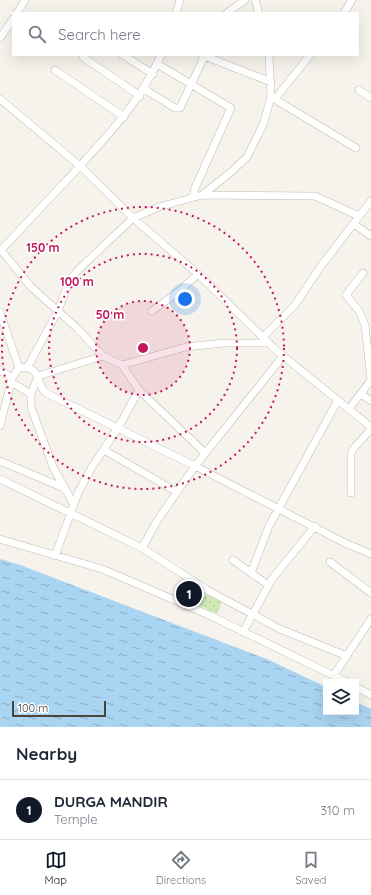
<!DOCTYPE html>
<style>
body{margin:0;font-family:Quicksand,sans-serif;background:#f6f6f7;color:#1f2937}
.controls{position:absolute;right:12px;bottom:12px;display:grid;overflow:hidden;border-radius:0px;box-shadow:0 4px 16px #0002}
.controls button{width:36px;height:36px;display:grid;place-items:center;padding:0;border:0;border-bottom:1px solid #e0e1e3;background:#fff;color:#1f2937;font:20px sans-serif}
.scale{position:absolute;left:12px;bottom:10px;width:94px;box-sizing:border-box;padding-left:4px;border:2px solid #4b4439;border-top:0;font-size:11px;line-height:14px;white-space:nowrap;color:#4b4439;-webkit-text-stroke:3px #fff;paint-order:stroke}
.you{position:absolute;left:185px;top:299px;width:14px;height:14px;margin:-10px;border:3px solid #fff;border-radius:50%;background:#1a73e8;box-shadow:0 0 0 6px #1a73e833}
.badge{display:grid;place-items:center;width:26px;height:26px;border-radius:50%;background:#111827;color:#fff;font-size:13px;font-weight:700}
.pin{position:absolute;translate:-50% -50%;border:2px solid #fff;box-shadow:0 1px 4px #0006}
.list{margin:0;padding:0;list-style:none}
h2{display:flex;justify-content:space-between;align-items:center;height:52px;margin:0;padding:0 16px;font-size:17px}
h2 small{font-size:13px;font-weight:400;color:#747a83}
.list li{display:grid;grid-template-columns:26px 1fr auto;gap:12px;align-items:center;box-sizing:border-box;height:60px;padding:0 16px;border-top:1px solid #e0e1e3}
.list b{display:block;font-size:15px;white-space:nowrap}
.list p{margin:0;font-size:13px;white-space:nowrap;color:#747a83}
.list em{font-size:13px;font-style:normal;color:#747a83}
.icon{flex:none;width:22px;height:22px;fill:none;stroke:currentColor;stroke-width:2;stroke-linecap:round;stroke-linejoin:round}
.map{position:relative;flex:none;width:371px;height:727px;overflow:hidden}
.search{position:absolute;background:#fff;box-shadow:0 4px 16px #0002;left:12px;right:12px;top:12px;height:44px;display:flex;align-items:center;gap:10px;box-sizing:border-box;padding:0 14px;border-radius:0px;color:#747a83;font-size:15px}
.sheet{height:112px;background:#fff}
nav{display:flex;justify-content:space-around;align-items:center;box-sizing:border-box;height:56px;border-top:1px solid #e0e1e3;background:#fff;font-size:11px;color:#747a83}
nav a{display:grid;justify-items:center;gap:2px}
nav .on{color:#111827}
.map>svg:first-child{display:block}
.park{fill:url(#park-dots)}
.water{fill:url(#water-ripples)}
.lines{fill:none;stroke-linecap:round;stroke-linejoin:round}
.minor-casing{stroke:#c2bbae;stroke-width:8}
.minor{stroke:#fff;stroke-width:7}
.ring{fill:none;stroke:#c2185b;stroke-width:2;stroke-dasharray:2 4}
.centre{fill:#c2185b;stroke:#fff;stroke-width:2}
.ring-label{font-size:12px;text-anchor:middle;font-weight:bold;fill:#c2185b;stroke:#fff;stroke-width:3.5;stroke-linejoin:round;paint-order:stroke}
</style>
<div class="map">
<svg width="371" height="727" viewBox="0 0 371 727">
<defs>
<pattern id="park-dots" width="8" height="8" patternUnits="userSpaceOnUse"><rect width="8" height="8" fill="#d2eab5"/><path d="M2 2h.1M6 6h.1" fill="none" stroke="#b6ca9c" stroke-width="1.8" stroke-linecap="round"/></pattern>
<pattern id="water-ripples" width="26" height="14" patternUnits="userSpaceOnUse"><rect width="26" height="14" fill="#a9d4f2"/><path d="M2 4q2-2 4 0t4 0M15 11q2-2 4 0t4 0" fill="none" stroke="#8caec5"/></pattern>
</defs>
<rect width="100%" height="100%" fill="#f6f3ec"/>
<path class="park" d="M202 593 222 602 217 614 195 603Z"/>
<path class="water" d="M0 559 20 565 269 660 326 687V712H356V702L371 709V727H0Z"/>
<g class="lines">
<defs>
<path id="minor" d="M255 0 259 13
M17 13 25 0
M176 13 180 0
M227 13 245 0
M344 13 352 0
M0 38 13 19
M123 55 153 74
M202 55 271 82
M83 57 140 96
M157 64 231 108 195 188 193 197
M55 70 124 117
M144 89 175 108H180L205 55
M359 90 371 98
M271 97 356 148
M0 99 80 166 133 218 198 274 277 351 371 427
M275 99 310 55
M202 195 315 196 359 216
M354 224 371 236
M0 249 1 250C23 227 44 204 66 181 104 139 137 108 161 55
M1 250 31 287 78 329 103 356
M363 273 346 295 359 311 365 325 371 380
M152 311 178 292 198 274
M0 312 19 368
M263 337 295 305 321 266 371 201
M283 356 195 466 345 543 371 554
M27 368 58 311 69 281 78 270 133 218 159 207 202 195 230 173 247 157 263 125 271 97 269 55
M0 370 12 378 19 368C41 364 36 385 46 393L195 466 157 521 142 548
M11 382 31 394
M139 390 205 453
M361 394 371 401
M349 409 371 380
M0 426 12 378
M104 450 177 492
M0 461 64 488
M0 479 142 548 209 591 280 629 347 656
M351 493V454L354 448 371 429
M73 503 53 467 31 407V394L38 376 103 356 122 365 186 347 223 343H269
M0 539 102 569 135 583 211 616 347 682
M55 556 78 493 92 467 118 428 139 390 122 365
M233 560 268 585
M330 562 371 593
M251 573 269 526 338 400
M243 632 272 579 315 526
M334 675 371 619
M356 687 371 695"/>
</defs>
<use href="#minor" class="minor-casing"/>
<use href="#minor" class="minor"/>
</g>
<circle cx="143" cy="348" r="47" fill="#c2185b" fill-opacity=".12"/>
<g class="ring">
<circle cx="143" cy="348" r="47"/>
<circle cx="143" cy="348" r="94"/>
<circle cx="143" cy="348" r="141"/>
</g>
<circle cx="143" cy="348" r="6" class="centre"/>
<g class="ring-label">
<text x="43" y="252">150 m</text>
<text x="77" y="286">100 m</text>
<text x="110" y="319">50 m</text>
</g>
</svg>
<div class="controls">
<button><svg class="icon" aria-label="layers" viewBox="0 0 24 24"><path d="M12 4l9 5-9 5-9-5zM3 14l9 5 9-5"/></svg></button>
</div>
<div class="scale">100 m</div>
<div class="you"></div>
<div class="pin badge" style="left:189px;top:594px">1</div>
<div class="search"><svg class="icon" aria-label="search" viewBox="0 0 24 24"><circle cx="10" cy="10" r="6"/><path d="M15 15l6 6"/></svg>Search here</div>
</div>
<section class="sheet">
<h2>Nearby<small></small></h2>
<ul class="list">
<li><span class="badge">1</span><div><b>DURGA MANDIR</b><p>Temple</p></div><em>310 m</em></li>
</ul>
</section>
<nav>
<a class="on"><svg class="icon" aria-label="map" viewBox="0 0 24 24"><path d="M3 6l6-2 6 2 6-2v14l-6 2-6-2-6 2zM9 4v14M15 6v14"/></svg>Map</a>
<a><svg class="icon" aria-label="directions" viewBox="0 0 24 24"><path d="M12 3l9 9-9 9-9-9zM9 14v-3h6M13 9l2 2-2 2"/></svg>Directions</a>
<a><svg class="icon" aria-label="saved" viewBox="0 0 24 24"><path d="M7 4h10v16l-5-4-5 4z"/></svg>Saved</a>
</nav>
